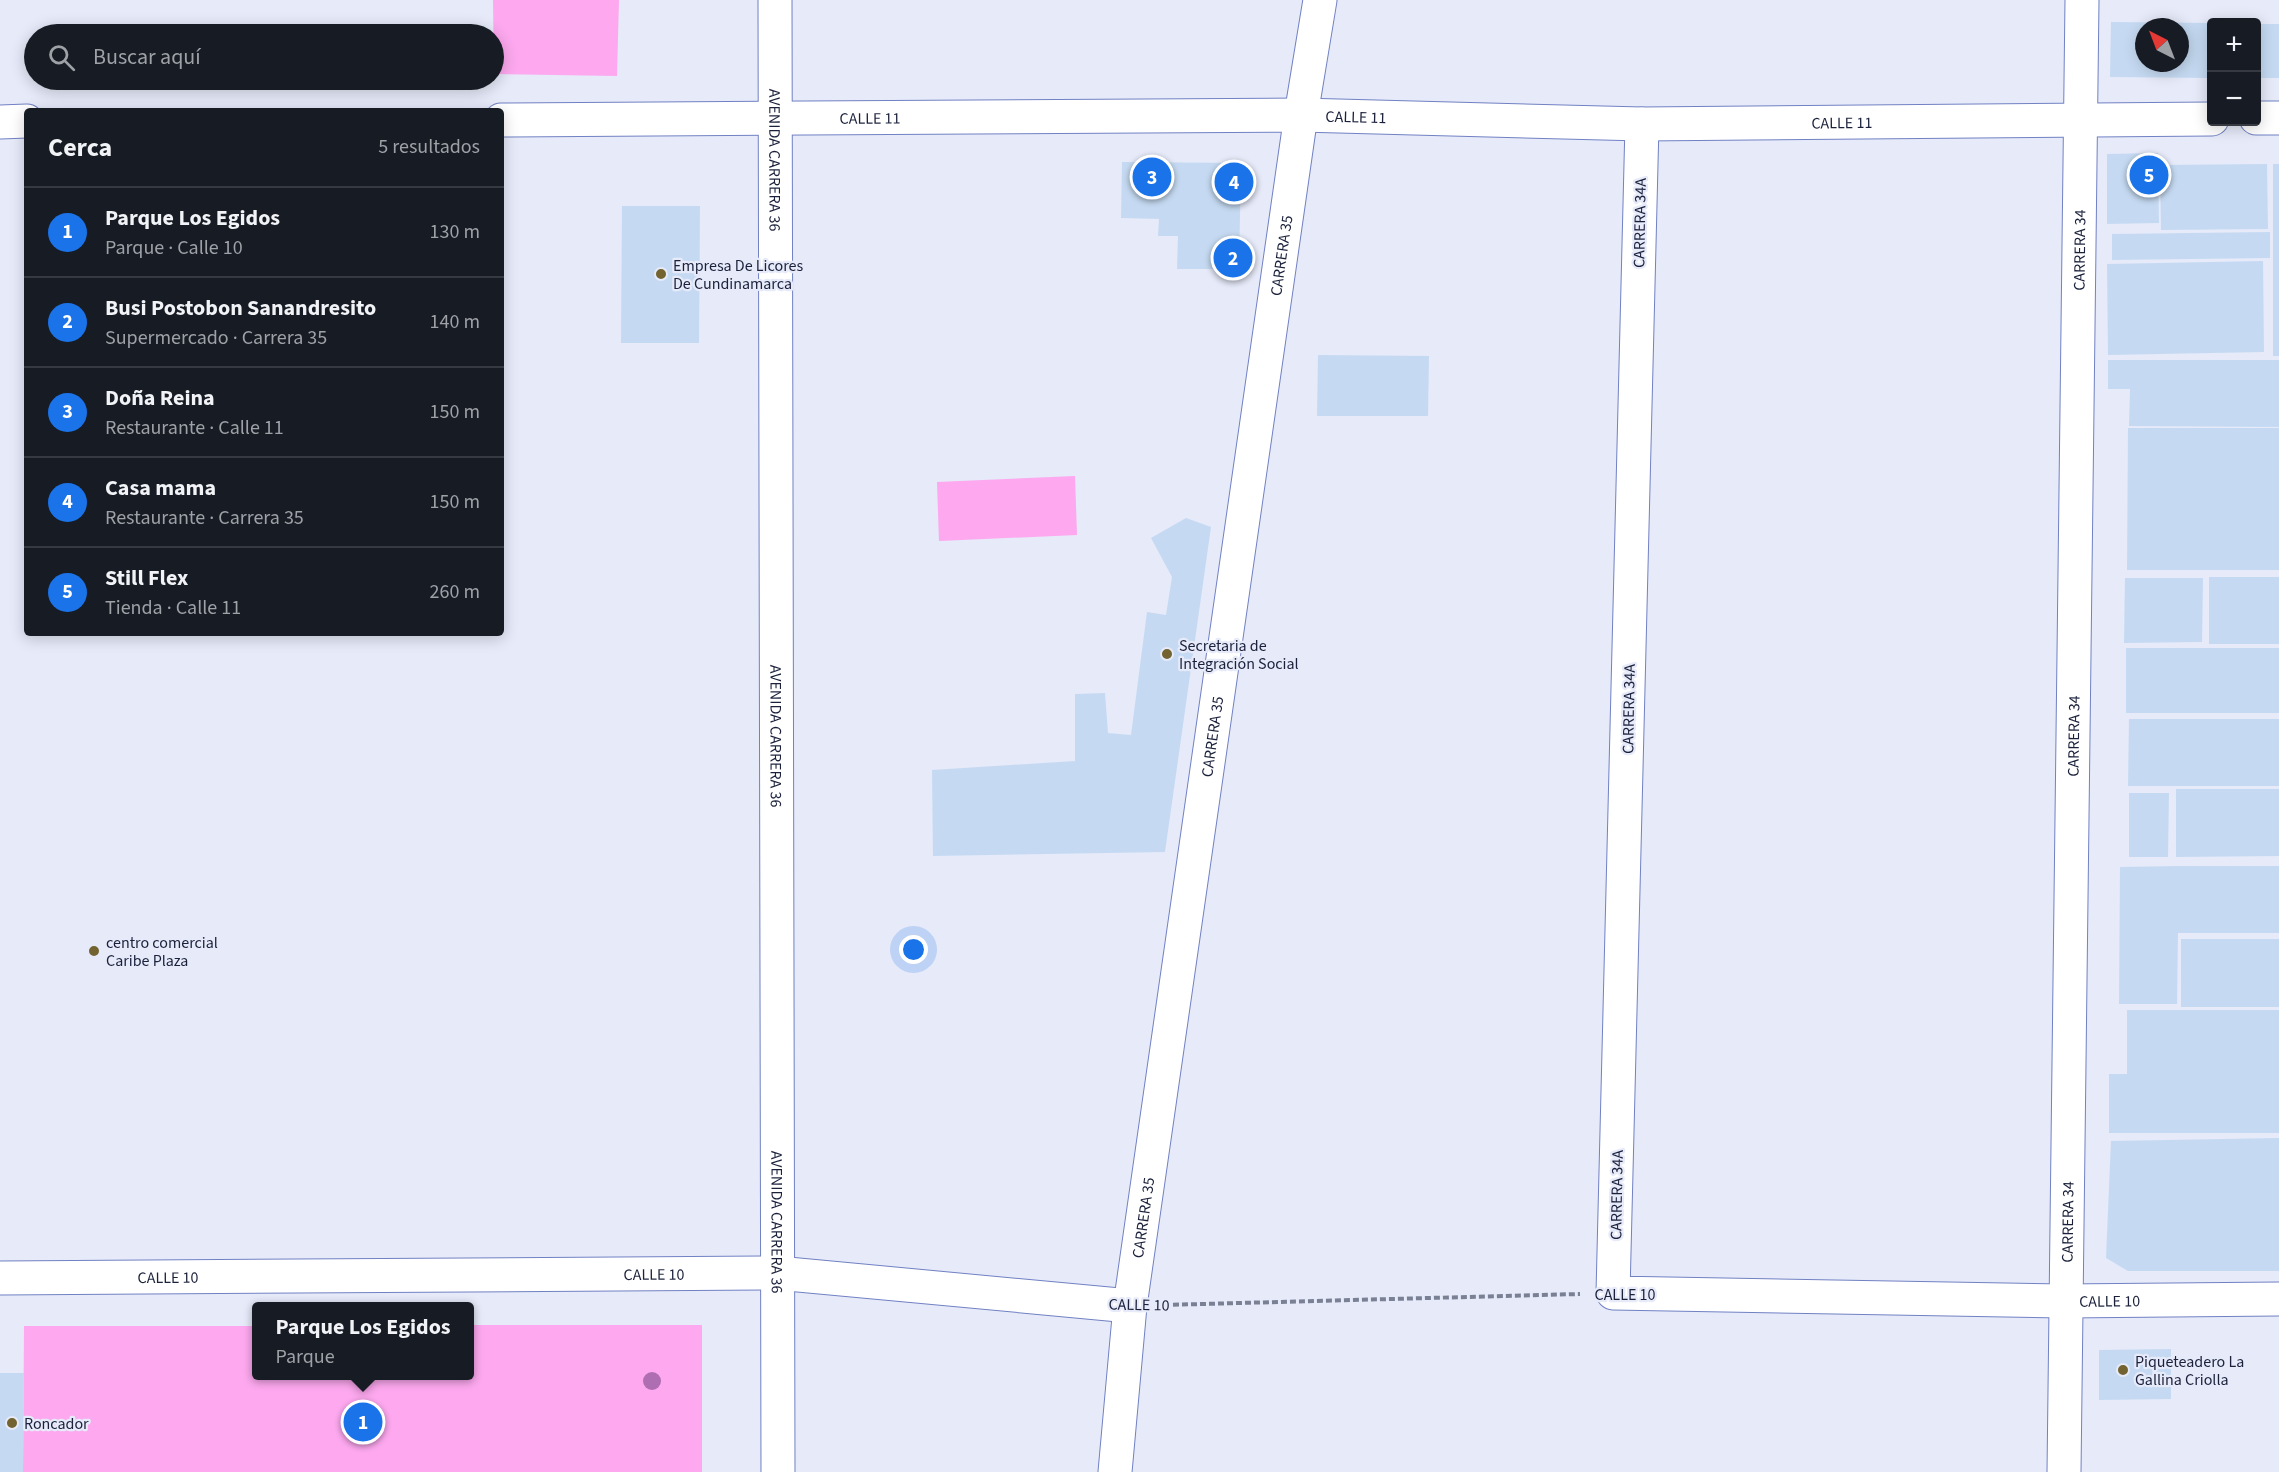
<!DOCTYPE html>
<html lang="es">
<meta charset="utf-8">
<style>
body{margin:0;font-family:"Source Sans 3",sans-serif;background:#20242c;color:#f1f3f6}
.controls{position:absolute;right:18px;top:18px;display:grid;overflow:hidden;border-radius:6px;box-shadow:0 3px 15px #0003}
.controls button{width:54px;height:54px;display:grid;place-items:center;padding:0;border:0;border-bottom:2px solid #363941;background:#171b24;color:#f1f3f6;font:30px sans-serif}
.compass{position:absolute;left:2135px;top:18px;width:54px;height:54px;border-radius:50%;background:#171b24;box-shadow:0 3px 15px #0003;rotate:318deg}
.you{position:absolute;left:914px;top:950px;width:21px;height:21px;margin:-15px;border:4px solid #fff;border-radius:50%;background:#1a73e8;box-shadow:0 0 0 9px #1a73e833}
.badge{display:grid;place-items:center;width:39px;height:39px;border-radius:50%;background:#1a73e8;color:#fff;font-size:20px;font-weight:700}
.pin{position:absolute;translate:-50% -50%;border:3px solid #fff;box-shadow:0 2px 6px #0006}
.popup{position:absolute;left:252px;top:1302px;width:222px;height:78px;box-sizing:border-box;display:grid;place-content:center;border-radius:6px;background:#171b24;filter:drop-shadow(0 2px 4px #0005);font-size:20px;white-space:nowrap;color:#9ea1a6}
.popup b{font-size:22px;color:#f1f3f6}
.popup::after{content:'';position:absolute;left:50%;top:100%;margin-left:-12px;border:12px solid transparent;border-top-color:#171b24}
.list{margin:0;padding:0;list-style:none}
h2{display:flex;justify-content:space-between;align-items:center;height:78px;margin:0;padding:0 24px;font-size:26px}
h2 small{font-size:20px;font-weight:400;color:#9ea1a6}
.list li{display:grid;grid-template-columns:39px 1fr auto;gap:18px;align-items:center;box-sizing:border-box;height:90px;padding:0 24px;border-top:2px solid #363941}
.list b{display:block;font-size:22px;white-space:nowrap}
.list p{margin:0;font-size:20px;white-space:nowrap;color:#9ea1a6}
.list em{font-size:20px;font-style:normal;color:#9ea1a6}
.icon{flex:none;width:33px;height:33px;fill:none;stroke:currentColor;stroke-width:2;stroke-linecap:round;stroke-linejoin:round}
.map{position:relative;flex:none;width:2279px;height:1472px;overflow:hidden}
.search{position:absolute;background:#171b24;box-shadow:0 3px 15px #0003;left:24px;top:24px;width:480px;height:66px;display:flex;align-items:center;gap:15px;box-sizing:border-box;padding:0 21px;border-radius:33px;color:#9ea1a6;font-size:22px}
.panel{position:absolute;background:#171b24;box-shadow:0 3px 15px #0003;left:24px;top:108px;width:480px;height:528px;border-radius:6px}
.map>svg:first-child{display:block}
.green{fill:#fda8ef}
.building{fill:#c5daf2;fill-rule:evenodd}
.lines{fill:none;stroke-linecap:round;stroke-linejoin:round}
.minor-casing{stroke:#7181c3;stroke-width:35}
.secondary-casing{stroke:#7181c3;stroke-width:35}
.path{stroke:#7b8195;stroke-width:4;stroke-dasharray:6 3;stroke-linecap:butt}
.minor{stroke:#fff;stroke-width:33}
.secondary{stroke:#fff;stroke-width:33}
.tree{fill:#ae6eb1}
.poi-dot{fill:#726330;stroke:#e6eaf9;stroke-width:2}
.labels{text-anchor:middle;stroke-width:4.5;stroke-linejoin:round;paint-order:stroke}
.street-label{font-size:16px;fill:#1b213b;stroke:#e6eaf9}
.poi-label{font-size:16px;fill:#1b213b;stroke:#e6eaf9;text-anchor:start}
</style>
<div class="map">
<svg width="2279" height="1472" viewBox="0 0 2279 1472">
<rect width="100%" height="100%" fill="#e6eaf9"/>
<path class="green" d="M493 0H619L617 76 494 74Z
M1075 476 1077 535 939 541 937 482Z
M470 1325H702V1472H23L24 1326H256V1376H470Z"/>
<path class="building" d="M2111 22 2212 23V78L2110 77ZM2144 27H2180V63H2144Z
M2256 24H2279V78H2256Z
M2158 153 2159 223 2107 224V154Z
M1122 162 1241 163 1239 269H1177L1178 236H1158L1159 219 1121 218Z
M2267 164 2268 229 2161 230 2160 165Z
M2273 164H2279V356H2273Z
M622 206H700L699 343H621Z
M2270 232V258L2112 260V234Z
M2263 261 2264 352 2108 355 2107 264Z
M1318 355 1429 356 1428 416H1317Z
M2108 360H2279V427L2129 426 2130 389H2108Z
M2128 428H2279V570H2127Z
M1186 518 1211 527 1165 852 933 856 932 770 1075 761V694L1105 693 1108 733 1131 735 1147 612 1166 615 1172 577 1151 538Z
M2209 577H2279V644H2209Z
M2125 578H2203L2202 642 2124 643Z
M2126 648H2279V713H2126Z
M2129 719H2279V786H2128Z
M2176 789H2279V856L2176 857Z
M2129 793H2169L2168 857H2129Z
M2178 866H2279V933H2178L2177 1004H2119L2120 867Z
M2181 939H2279V1007H2181Z
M2127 1010H2279V1133H2109V1074H2127Z
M2279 1138V1271H2128L2106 1258 2111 1141Z
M2171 1349V1399L2099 1400V1350Z
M0 1373H24L23 1472H0Z"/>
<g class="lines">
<defs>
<g id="minor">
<path d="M2256 118H2279"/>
<path id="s1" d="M501 120 1301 115 1642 124 2212 119"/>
<path d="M0 122 27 121"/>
<path id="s2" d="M1642 124 1613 1293 2064 1301 2279 1299"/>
<path id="s3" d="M0 1278 777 1273 1130 1306"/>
<path id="s4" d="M1115 1472 1130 1306 1301 115 1320 0"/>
<path id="s5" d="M2064 1472 2082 0"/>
</g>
<g id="secondary">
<path id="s6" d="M775 0 778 1472"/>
</g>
</defs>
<use href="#minor" class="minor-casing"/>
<use href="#secondary" class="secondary-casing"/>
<path class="path" d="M1164 1305 1580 1294"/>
<use href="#minor" class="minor"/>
<use href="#secondary" class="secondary"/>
</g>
<circle class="tree" cx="652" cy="1381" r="9"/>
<g class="poi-dot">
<circle cx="661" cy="274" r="6"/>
<circle cx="1167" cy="654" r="6"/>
<circle cx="94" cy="951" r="6"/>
<circle cx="2123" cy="1370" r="6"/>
<circle cx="12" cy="1423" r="6"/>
</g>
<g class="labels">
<g class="street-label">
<text dy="6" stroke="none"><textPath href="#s1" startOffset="855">CALLE 11</textPath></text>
<text dy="6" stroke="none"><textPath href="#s1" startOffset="369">CALLE 11</textPath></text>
<text dy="6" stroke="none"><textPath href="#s1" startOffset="1341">CALLE 11</textPath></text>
<text dy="6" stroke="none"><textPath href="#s6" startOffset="160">AVENIDA CARRERA 36</textPath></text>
<text transform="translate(1639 223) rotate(-89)" y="6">CARRERA 34A</text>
<text dy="6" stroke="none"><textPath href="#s5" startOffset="1222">CARRERA 34</textPath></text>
<text dy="6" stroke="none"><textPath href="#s4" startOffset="1228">CARRERA 35</textPath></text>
<text transform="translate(1628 709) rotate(-89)" y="6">CARRERA 34A</text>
<text dy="6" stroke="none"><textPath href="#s4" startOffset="742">CARRERA 35</textPath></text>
<text dy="6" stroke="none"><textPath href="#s6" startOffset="736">AVENIDA CARRERA 36</textPath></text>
<text dy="6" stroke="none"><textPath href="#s5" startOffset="736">CARRERA 34</textPath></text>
<text transform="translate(1616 1195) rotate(-89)" y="6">CARRERA 34A</text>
<text dy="6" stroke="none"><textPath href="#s4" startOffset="256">CARRERA 35</textPath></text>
<text dy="6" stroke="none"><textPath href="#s6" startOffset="1222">AVENIDA CARRERA 36</textPath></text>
<text dy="6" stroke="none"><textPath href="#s5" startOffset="250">CARRERA 34</textPath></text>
<text dy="6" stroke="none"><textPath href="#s3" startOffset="654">CALLE 10</textPath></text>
<text dy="6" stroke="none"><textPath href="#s3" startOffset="168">CALLE 10</textPath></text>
<text x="1625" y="1300">CALLE 10</text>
<text dy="6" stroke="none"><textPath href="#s2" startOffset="1666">CALLE 10</textPath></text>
<text transform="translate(1139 1304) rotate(1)" y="6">CALLE 10</text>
</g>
<g class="poi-label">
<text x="673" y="271">Empresa De Licores<tspan x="673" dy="18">De Cundinamarca</tspan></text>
<text x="1179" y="651">Secretaria de<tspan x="1179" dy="18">Integración Social</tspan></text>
<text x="106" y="948">centro comercial<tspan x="106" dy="18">Caribe Plaza</tspan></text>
<text x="2135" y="1367">Piqueteadero La<tspan x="2135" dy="18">Gallina Criolla</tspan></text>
<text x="24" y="1429">Roncador</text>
</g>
</g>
</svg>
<div class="controls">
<button>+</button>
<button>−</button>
</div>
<svg class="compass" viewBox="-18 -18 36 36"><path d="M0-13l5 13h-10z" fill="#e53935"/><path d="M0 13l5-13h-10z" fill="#9ea1a6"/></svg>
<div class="you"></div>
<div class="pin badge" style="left:363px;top:1422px">1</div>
<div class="popup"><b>Parque Los Egidos</b>Parque</div>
<div class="pin badge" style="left:1233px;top:258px">2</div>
<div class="pin badge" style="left:1152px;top:177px">3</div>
<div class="pin badge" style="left:1234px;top:182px">4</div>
<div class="pin badge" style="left:2149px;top:175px">5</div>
<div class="search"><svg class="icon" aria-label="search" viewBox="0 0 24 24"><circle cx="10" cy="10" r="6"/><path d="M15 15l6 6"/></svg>Buscar aquí</div>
<section class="panel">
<h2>Cerca<small>5 resultados</small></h2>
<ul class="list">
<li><span class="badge">1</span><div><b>Parque Los Egidos</b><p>Parque · Calle 10</p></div><em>130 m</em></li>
<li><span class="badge">2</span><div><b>Busi Postobon Sanandresito</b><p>Supermercado · Carrera 35</p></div><em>140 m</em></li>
<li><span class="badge">3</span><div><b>Doña Reina</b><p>Restaurante · Calle 11</p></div><em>150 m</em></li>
<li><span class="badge">4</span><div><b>Casa mama</b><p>Restaurante · Carrera 35</p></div><em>150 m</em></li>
<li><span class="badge">5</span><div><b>Still Flex</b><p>Tienda · Calle 11</p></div><em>260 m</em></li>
</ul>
</section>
</div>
